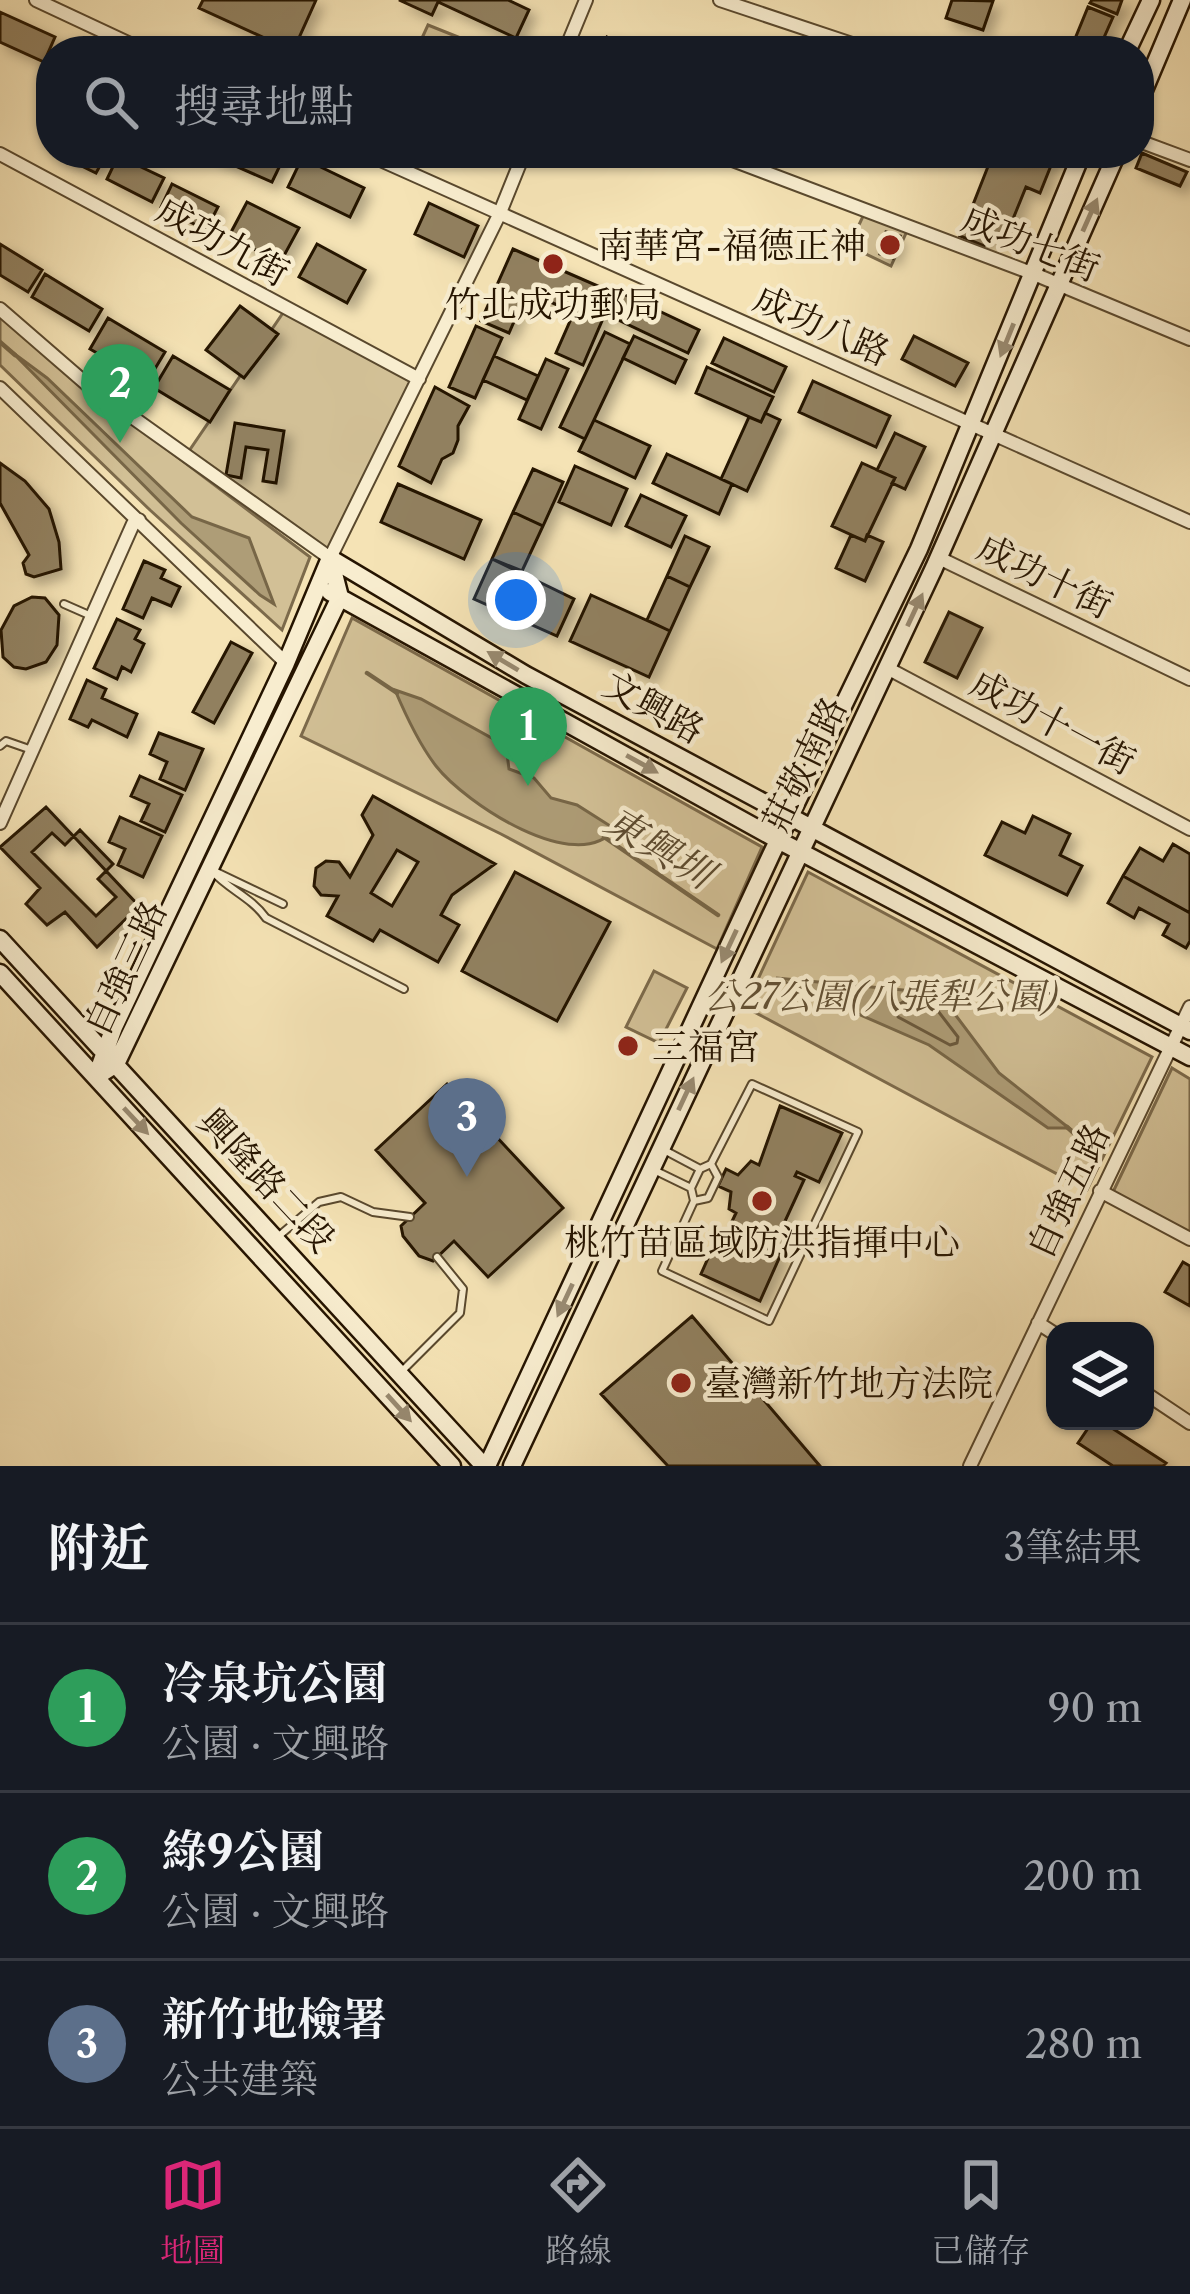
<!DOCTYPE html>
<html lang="zh-TW">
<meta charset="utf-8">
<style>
body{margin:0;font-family:"Libre Caslon Text","Noto Serif TC",serif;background:#242831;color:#f1f3f6}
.controls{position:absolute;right:36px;bottom:36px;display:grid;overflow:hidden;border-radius:24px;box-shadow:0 3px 9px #0004}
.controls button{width:108px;height:108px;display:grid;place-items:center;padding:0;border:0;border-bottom:3px solid #363941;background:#171b24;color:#f1f3f6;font:60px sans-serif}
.you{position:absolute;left:516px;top:600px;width:42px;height:42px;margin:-30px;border:9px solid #fff;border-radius:50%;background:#1a73e8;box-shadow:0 0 0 18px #1a73e833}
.badge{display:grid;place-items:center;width:78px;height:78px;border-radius:50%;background:#db2777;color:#fff;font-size:39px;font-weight:700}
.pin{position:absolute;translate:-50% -99px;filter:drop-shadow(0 3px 6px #0008)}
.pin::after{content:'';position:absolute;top:63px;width:42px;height:36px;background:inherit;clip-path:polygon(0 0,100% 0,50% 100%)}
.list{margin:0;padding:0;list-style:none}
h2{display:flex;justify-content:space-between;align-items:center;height:156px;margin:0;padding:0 48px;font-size:51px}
h2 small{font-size:39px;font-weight:400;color:#9ea1a6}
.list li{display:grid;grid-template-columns:78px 1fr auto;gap:36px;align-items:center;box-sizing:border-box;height:168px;padding:0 48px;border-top:3px solid #363941}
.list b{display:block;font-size:45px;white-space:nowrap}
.list p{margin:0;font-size:39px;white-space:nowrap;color:#9ea1a6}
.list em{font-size:39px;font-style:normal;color:#9ea1a6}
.icon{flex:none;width:66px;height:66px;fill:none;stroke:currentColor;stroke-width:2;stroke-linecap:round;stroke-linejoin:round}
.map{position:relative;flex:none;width:1190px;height:1466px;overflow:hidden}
.search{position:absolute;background:#171b24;box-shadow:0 3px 9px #0004;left:36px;right:36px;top:36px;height:132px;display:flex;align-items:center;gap:30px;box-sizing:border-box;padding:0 42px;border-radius:48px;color:#9ea1a6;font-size:45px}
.sheet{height:660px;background:#171b24}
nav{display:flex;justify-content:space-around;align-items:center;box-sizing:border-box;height:168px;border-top:3px solid #363941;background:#171b24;font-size:33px;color:#9ea1a6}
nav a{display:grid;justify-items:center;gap:6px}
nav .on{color:#db2777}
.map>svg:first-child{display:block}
.green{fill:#d2c096;stroke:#7c6a4b;stroke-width:3}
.water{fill:#ae9d77;stroke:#776647;stroke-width:3}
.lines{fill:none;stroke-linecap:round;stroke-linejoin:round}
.shore{stroke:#6a583c;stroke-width:3}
.stream{stroke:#776647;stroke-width:4.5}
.building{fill:#91805e;stroke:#251400;stroke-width:3;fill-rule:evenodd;filter:url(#shadow)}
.lane-casing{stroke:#59482d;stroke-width:10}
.street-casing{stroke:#59482d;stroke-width:16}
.secondary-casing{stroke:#251400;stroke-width:21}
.lane{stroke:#f8edcf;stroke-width:6}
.street{stroke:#f8edcf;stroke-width:12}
.secondary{stroke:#f8edcf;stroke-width:16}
.oneway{fill:#998b72}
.poi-dot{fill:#8f2418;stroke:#f8edcf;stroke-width:4.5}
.labels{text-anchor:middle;stroke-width:9;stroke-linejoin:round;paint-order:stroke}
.street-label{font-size:36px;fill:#251400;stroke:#f8edcf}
.poi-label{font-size:36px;fill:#251400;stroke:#f8edcf}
.park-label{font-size:36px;font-style:italic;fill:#625034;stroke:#f8edcf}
.water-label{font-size:39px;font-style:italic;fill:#5c4b30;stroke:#f8edcf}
</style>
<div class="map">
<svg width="1190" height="1466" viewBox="0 0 1190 1466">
<defs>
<filter id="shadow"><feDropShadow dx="7" dy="7" stdDeviation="6" flood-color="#0004"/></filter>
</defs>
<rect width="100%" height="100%" fill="#f5e3b5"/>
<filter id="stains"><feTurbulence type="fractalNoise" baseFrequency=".00167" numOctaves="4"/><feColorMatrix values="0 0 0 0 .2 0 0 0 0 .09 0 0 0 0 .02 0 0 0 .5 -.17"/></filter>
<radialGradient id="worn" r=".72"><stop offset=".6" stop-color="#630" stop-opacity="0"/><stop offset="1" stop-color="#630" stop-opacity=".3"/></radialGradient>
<path class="green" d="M428 25 493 51H416Z
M865 212 907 231 891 266 849 246Z
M285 310 419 379 330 558 187 454Z
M0 315 70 376 310 557 282 630 150 510 0 365Z
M352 618 762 847 717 949 501 834 301 736Z
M808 872 1152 1057 1087 1190 745 1007Z
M654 971 687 988 659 1043 626 1027Z
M1172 1068 1190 1079V1235L1113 1192Z"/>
<path class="water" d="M12 352 47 378 192 517 249 538 274 604 260 595 181 523Z
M395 690 421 699 506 746 509 769 534 778 551 798 577 805 615 829C576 877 465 803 436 766 419 744 406 716 395 690Z
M776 978 924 992 945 1001 999 1073 1069 1128H1048L929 1045Z"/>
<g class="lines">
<path class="shore" d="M903 1002 938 1011 958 1037 957 1043 950 1045 898 1017 896 1006Z"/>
<path class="stream" d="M0 342 15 355
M367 673 397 693
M604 837 718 915
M1067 1127 1099 1156"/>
</g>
<path class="building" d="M203 0H316L293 51 199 8Z
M399 0H508L529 10 516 38 438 2 432 15Z
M952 0 993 1 983 30 946 18Z
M1092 0H1122L1117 14 1090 3Z
M1088 7 1113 17 1098 51H1070Z
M0 12 55 37 44 62 0 42Z
M607 37 629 47 627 51H601Z
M55 153H107L96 173Z
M217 153H286L272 182 215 157Z
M981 153H1056L1040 193 1026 187 1004 241 965 225 989 164 978 160Z
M1142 153 1187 172 1180 186 1136 168Z
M118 156 164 178 152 202 107 179Z
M302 158 364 188 350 217 288 187Z
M172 184 218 207 206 230 161 207Z
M247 202 299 228 280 263 229 236Z
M429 203 478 226 464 257 415 234Z
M965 225 989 235 984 246 960 236Z
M886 232 900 236 893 258 880 254Z
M0 244 42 270 28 292 0 275Z
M317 244 365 270 347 303 299 277Z
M513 249 614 293 583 365 556 353 574 312 527 292 509 333 481 321Z
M45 274 102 309 89 331 32 297Z
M621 293 699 330 688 353 610 316Z
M240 306 278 334 244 378 206 350Z
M108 318 165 352 147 382 90 349Z
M476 326 502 338 475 398 449 387Z
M605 332 630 344 585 439 560 427Z
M634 336 686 360 675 383 623 358Z
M914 336 968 363 955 386 902 359Z
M724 338 786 367 774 392 712 363Z
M173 356 230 390 210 422 154 388Z
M494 356 538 376 527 400 483 380Z
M546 359 568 369 541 429 519 419Z
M707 367 773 397 761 422 696 393Z
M813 381 890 416 876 447 799 412Z
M435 387 469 406 458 426V440L453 453 442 459 431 483 399 466Z
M765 413 780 420 747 491 721 479 749 417 761 422Z
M594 420 650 446 635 478 579 451Z
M235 423 284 431 276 483 263 481 268 450 246 447 241 478 226 475Z
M895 433 925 447 905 489 892 483 895 478 877 470Z
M667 454 732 484 719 514 653 483Z
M0 463 25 481 49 509 59 542 61 569 34 577 26 574 23 563 29 555 0 503Z
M862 463 895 478 865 541 832 526Z
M575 466 627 489 611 525 559 502Z
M533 469 563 482 543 526 513 512Z
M398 484 481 520 464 559 381 522Z
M641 495 686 516 671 547 626 526Z
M513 512 543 526 522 571 492 559Z
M851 535 865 541 867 535 883 542 865 581 836 568Z
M685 536 709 547 690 587 667 576Z
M492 559 574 599 557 636 474 599Z
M144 561 165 570 161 578 180 587 171 606 152 598 143 618 123 609Z
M667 576 690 587 670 631 647 620Z
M591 595 670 631 649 677 570 641Z
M32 597 45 598 59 615 57 645 46 662 26 669 14 667 3 657 1 630 14 606Z
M949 612 982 628 957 678 925 662Z
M117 619 140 630 135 639 144 644 131 672 122 667 117 679 94 668Z
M231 642 252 653 214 723 193 712Z
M87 680 106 689 102 698 137 714 127 737 92 720 88 727 70 719Z
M159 733 203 749 185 790 160 779 167 762 150 754Z
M140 776 182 795 165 832 141 821 149 804 131 796Z
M373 796 495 864 452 895 441 915 459 925 438 962 380 930 373 941 327 916 338 896 321 895 314 886 316 868 326 861 339 862 350 877 373 835 362 815ZM397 850 418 862 392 906 371 893Z
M46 807 139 906 97 947 65 912 47 925 26 904 40 888 0 847Z
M1033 816 1070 834 1060 855 1082 866 1067 895 985 855 1002 822 1025 833Z
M120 817 162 836 143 877 118 865 125 849 109 842Z
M80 830 113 864 98 879 116 897 96 916 32 852 52 833 65 845Z
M1173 844 1190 854V913L1123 876 1140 848 1163 861Z
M515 872 610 922 557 1021 462 971Z
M1123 876 1190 913V941L1186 948 1163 935 1169 924 1139 908 1134 918 1108 903Z
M447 1084 563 1208 488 1277 454 1241 433 1261 419 1256 403 1236 401 1226 425 1203 376 1150Z
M780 1106 842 1133 819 1182 797 1172 795 1176 804 1180 775 1243 761 1236 758 1244 781 1254 760 1301 701 1274 721 1229 727 1232 736 1213 729 1209 731 1192 718 1186 726 1169 738 1175 751 1161 759 1165Z
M1183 1262 1190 1266V1306L1165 1292Z
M692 1316 820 1466H668L601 1394Z
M1093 1421H1101L1166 1463 1163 1466H1113L1078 1443Z"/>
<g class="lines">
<defs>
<path id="lane" d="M64 604 89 615
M0 746 6 741 29 749
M212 870 283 904
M212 871C229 890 251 897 266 918L404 989
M666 1151 700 1169
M654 1170 691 1188
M694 1201 691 1188 700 1169 711 1164 752 1084 858 1132 769 1321 662 1271 694 1201 708 1198 718 1177 711 1164
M280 1235 319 1202 341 1197 373 1212 410 1217
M402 1371 460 1313 463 1289 437 1257"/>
<path id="street" d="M36 0 145 51
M720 0 873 51
M565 51 586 0
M1139 141 1190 160
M365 153 1190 522
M714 153 1034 274 1190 339
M0 154 419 379
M0 309 90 387 330 558 499 215 524 153
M0 388 286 663
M939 558 1190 679
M887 668 1190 829
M0 823 133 524 139 520
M1100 1191 1190 1239
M1038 1323 1055 1334
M1145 1393 1190 1423
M970 1466 1190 1007"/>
<path id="secondary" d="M1127 51 1151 0
M1139 102 1182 0
M330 558 340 597 116 1064 96 1077 114 1027 286 663Z
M330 558 526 675 1190 1031
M330 592 778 840 1190 1057
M0 939 484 1466
M0 973 452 1466
M487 1466 772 853 919 549 1082 153
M512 1466 934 568 1117 153"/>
</defs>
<use href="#lane" class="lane-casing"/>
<use href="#street" class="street-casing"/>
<use href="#secondary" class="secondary-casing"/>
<use href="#lane" class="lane"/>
<use href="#street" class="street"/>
<use href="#secondary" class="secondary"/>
</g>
<defs><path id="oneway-solid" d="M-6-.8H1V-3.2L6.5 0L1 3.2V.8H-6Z" transform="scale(3)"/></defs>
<g class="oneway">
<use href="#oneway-solid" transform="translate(1090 215) rotate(-66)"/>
<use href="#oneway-solid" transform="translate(1007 340) rotate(112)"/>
<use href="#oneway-solid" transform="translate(915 610) rotate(-65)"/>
<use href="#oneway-solid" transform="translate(503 661) rotate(-149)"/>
<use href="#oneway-solid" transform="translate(642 764) rotate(29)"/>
<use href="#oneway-solid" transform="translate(729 946) rotate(115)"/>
<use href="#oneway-solid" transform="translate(686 1094) rotate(-65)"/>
<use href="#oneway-solid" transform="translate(136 1121) rotate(47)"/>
<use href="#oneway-solid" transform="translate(565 1300) rotate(115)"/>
<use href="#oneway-solid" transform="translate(399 1408) rotate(48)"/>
</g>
<g class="poi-dot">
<circle cx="890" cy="245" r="12"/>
<circle cx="553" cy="264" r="12"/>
<circle cx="628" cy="1046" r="12"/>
<circle cx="762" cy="1201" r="12"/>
<circle cx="681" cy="1383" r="12"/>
</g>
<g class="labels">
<g class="street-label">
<text transform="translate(223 241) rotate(29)" y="13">成功九街</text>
<text transform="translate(1031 243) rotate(22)" y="13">成功七街</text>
<text transform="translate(822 325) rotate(24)" y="13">成功八路</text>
<text transform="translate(1045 576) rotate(26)" y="13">成功十街</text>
<text transform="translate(654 707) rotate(29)" y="13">文興路</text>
<text transform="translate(1053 722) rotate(28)" y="13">成功十一街</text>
<text transform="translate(804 764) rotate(-64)" y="13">莊敬南路</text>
<text transform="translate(125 968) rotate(-65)" y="13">自強三路</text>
<text transform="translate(267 1180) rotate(47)" y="13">興隆路二段</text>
<text transform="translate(1068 1191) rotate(-65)" y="13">自強五路</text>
</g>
<g class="poi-label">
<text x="866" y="258" text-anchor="end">南華宮-福德正神</text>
<text x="553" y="317">竹北成功郵局</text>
<text x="652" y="1059" text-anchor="start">三福宮</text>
<text x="762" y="1255">桃竹苗區域防洪指揮中心</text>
<text x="705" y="1396" text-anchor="start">臺灣新竹地方法院</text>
</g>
<g class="park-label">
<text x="882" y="1009">公27公園(八張犁公園)</text>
</g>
<g class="water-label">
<text transform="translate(659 847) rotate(31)" y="14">東興圳</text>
</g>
</g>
<rect width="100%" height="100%" filter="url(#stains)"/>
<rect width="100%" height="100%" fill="url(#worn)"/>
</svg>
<div class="controls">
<button><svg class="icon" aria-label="layers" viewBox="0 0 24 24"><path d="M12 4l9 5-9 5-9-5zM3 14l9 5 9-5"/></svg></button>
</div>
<div class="you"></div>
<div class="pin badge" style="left:528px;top:786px;background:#2e9e5b">1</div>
<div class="pin badge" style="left:120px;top:443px;background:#2e9e5b">2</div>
<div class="pin badge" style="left:467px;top:1177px;background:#5c6f8a">3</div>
<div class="search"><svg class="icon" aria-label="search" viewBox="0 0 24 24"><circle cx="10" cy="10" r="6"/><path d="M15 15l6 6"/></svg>搜尋地點</div>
</div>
<section class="sheet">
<h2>附近<small>3筆結果</small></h2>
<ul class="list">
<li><span class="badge" style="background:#2e9e5b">1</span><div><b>冷泉坑公園</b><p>公園 · 文興路</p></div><em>90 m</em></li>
<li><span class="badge" style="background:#2e9e5b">2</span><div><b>綠9公園</b><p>公園 · 文興路</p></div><em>200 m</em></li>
<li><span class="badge" style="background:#5c6f8a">3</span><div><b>新竹地檢署</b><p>公共建築</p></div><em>280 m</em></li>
</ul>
</section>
<nav>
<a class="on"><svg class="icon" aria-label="map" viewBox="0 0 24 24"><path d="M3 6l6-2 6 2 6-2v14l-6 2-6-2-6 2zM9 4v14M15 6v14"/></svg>地圖</a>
<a><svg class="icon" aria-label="directions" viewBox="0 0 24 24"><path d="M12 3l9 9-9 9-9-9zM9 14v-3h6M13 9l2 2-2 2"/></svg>路線</a>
<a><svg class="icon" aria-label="saved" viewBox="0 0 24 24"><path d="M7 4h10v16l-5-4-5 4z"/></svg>已儲存</a>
</nav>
